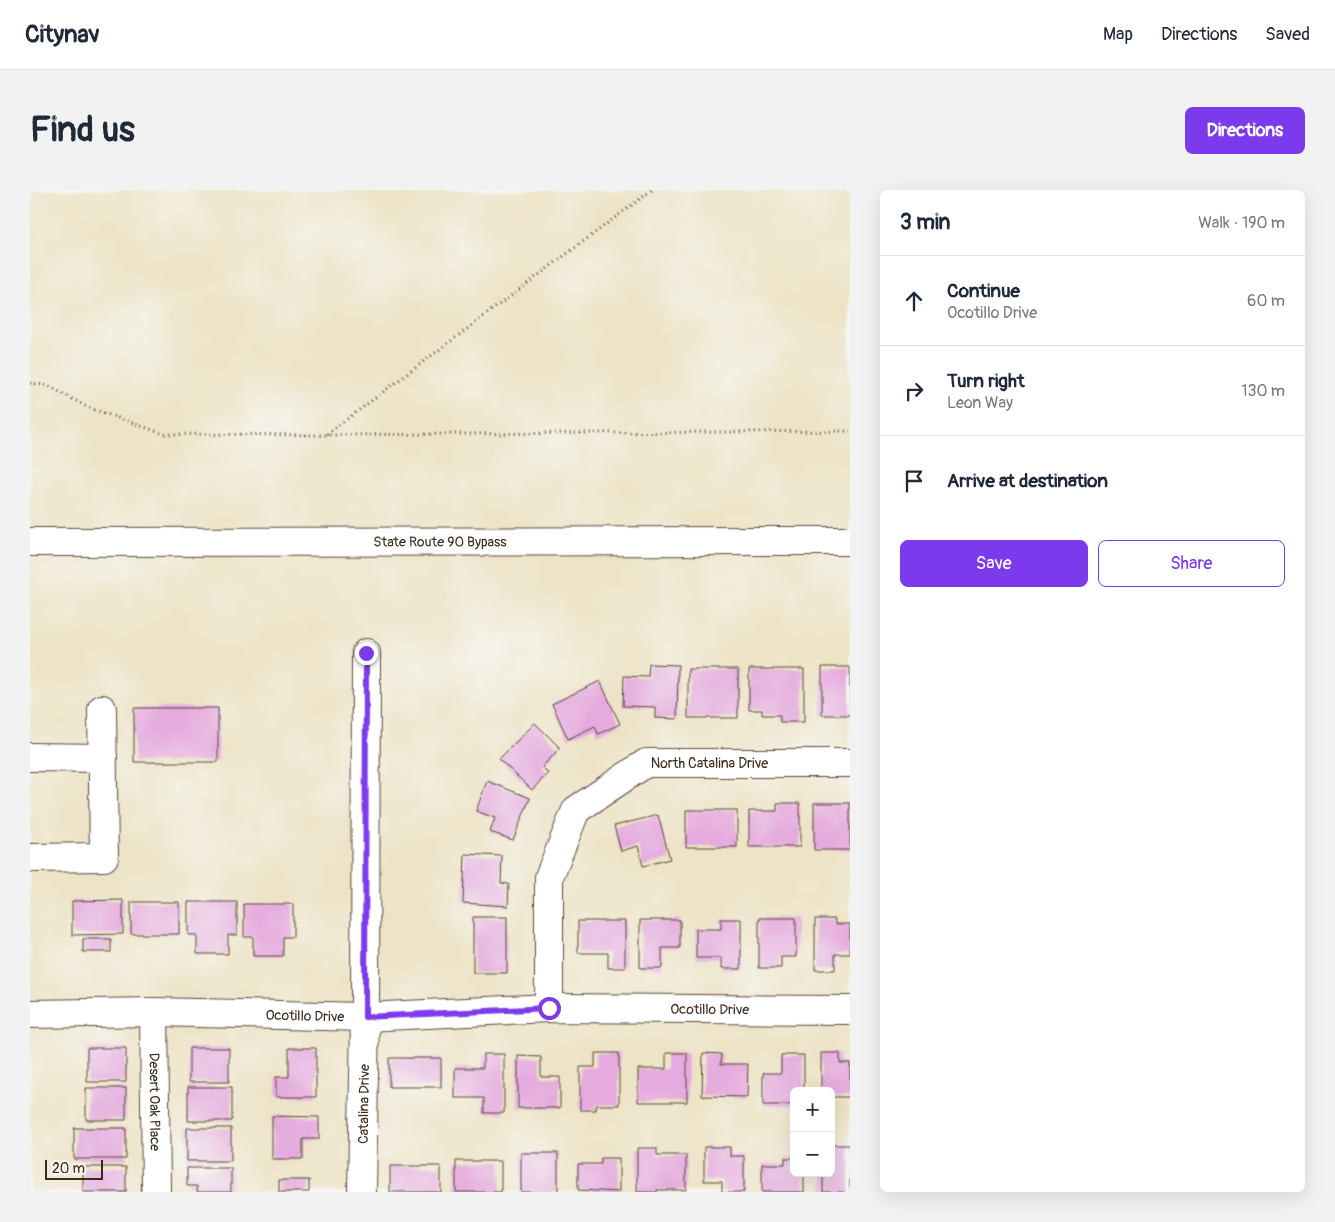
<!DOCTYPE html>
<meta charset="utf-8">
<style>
body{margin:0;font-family:Pangolin,sans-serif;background:#f2f2f3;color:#1f2937}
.controls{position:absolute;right:15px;bottom:15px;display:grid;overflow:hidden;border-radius:8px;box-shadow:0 5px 20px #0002}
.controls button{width:45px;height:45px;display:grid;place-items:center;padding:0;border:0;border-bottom:1px solid #e0e1e3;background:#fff;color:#1f2937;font:25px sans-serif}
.scale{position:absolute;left:15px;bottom:12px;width:58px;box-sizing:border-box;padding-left:5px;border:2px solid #3b2a1e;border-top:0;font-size:14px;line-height:18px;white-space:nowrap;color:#3b2a1e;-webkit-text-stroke:4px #f6f6f2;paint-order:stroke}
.stop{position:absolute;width:15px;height:15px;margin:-11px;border:4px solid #7c3aed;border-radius:50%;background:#fff}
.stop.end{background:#7c3aed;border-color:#fff;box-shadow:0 1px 5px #0008}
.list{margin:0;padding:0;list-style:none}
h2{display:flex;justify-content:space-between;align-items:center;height:65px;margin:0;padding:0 20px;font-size:21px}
h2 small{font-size:16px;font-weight:400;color:#747a83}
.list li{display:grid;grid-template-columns:32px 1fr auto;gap:15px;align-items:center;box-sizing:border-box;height:90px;padding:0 20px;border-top:1px solid #e0e1e3}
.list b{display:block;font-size:19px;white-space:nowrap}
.list p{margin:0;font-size:16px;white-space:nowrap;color:#747a83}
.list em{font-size:16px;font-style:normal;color:#747a83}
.actions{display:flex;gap:10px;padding:15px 20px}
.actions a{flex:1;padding:11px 0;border:1px solid #7c3aed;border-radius:8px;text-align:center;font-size:18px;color:#7c3aed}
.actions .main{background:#7c3aed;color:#fff}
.icon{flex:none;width:28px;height:28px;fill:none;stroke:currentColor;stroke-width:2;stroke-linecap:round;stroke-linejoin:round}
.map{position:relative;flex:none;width:820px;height:1002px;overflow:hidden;border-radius:8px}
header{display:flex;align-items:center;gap:30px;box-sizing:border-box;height:70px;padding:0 25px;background:#fff;border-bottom:1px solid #e0e1e3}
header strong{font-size:24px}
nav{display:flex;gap:28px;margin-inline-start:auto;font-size:18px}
.intro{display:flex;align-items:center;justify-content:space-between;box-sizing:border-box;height:120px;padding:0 30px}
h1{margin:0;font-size:35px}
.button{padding:12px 22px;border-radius:8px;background:#7c3aed;color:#fff;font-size:18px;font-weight:700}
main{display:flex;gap:30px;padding:0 30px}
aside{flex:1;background:#fff;border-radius:8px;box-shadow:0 5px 20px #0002}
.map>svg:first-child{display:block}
.building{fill:#e5abde}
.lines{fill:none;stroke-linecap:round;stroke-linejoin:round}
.minor-casing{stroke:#564637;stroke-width:30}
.highway-casing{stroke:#564637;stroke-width:30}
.path{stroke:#564637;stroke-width:3;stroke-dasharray:1 4;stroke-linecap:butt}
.minor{stroke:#fff;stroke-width:28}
.highway{stroke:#fff;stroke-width:28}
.route{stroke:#7c3aed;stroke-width:6}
.labels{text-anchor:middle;stroke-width:4;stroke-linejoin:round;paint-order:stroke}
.street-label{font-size:14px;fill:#3b2a1e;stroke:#f6f6f2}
</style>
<header>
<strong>Citynav</strong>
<nav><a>Map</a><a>Directions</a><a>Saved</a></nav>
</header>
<div class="intro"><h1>Find us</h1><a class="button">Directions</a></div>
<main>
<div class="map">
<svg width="820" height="1002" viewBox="0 0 820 1002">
<rect width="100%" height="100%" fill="#f6f6f2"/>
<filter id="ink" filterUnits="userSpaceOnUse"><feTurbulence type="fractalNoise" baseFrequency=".02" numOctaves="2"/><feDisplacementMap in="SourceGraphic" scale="10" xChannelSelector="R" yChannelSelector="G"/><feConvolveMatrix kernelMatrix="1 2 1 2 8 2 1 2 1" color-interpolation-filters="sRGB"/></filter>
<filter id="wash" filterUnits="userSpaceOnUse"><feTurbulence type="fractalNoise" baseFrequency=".0096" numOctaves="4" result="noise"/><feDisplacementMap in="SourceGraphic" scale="20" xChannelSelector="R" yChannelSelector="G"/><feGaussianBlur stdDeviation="1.12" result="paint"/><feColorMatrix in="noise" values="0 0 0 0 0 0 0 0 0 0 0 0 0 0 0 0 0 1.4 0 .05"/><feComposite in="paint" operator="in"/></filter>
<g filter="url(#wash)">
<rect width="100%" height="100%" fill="#ede3c6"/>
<g id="blocks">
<path class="building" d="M619 474 648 475 647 529 625 528V517L593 516 594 486 618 487Z
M792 477H820V525H792Z
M658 479H708V528H658Z
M719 479H774V532H750V525H732V520H719Z
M570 491 590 534 568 544 565 536 538 549 522 514Z
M104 518H188V572H104Z
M505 533 530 558 512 577 518 583 502 600 469 569Z
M457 591 500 608 483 650 460 642 465 628 446 621Z
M747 613H770V657H719V621H747Z
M784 613H820V660H784Z
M656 620H707V657H656Z
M628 625 640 669 613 676 608 656 591 661 584 636Z
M435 664 472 666 471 693 479 694 478 716 433 713Z
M93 710V744L42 745V711Z
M101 712H149V744H101Z
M158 712H207V745H198V764H167V745H158Z
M214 714H263V747H253V766H223V747H214Z
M443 727H477V783H443Z
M729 728H766V767H751V778H729Z
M691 729H711V779H691V768H666V739H691Z
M785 729H805V734H820V764H805V780H785Z
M610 730H650V758H632V778H610Z
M548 731H595V778H578V763H548Z
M53 749H81V762H53Z
M57 858H96V892H57Z
M159 858H199V892H159Z
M259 858H286V907H246V887H259Z
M565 863H589V915H566V920H550V877H565Z
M636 863H657V912H608V879H636Z
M673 863 692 864 691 874H718L717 907 672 906Z
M791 863H810V873H820V907H801V901H791Z
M453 864H474V923H454V908H425V878H453Z
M751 865H774V901H764V915H733V883H751Z
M488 866 511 867V887H530V918H488Z
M359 868H411V897H359Z
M158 897H202V931H158Z
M56 898H96V930H56Z
M242 926 289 927V949H273V969H242Z
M44 938H96V969H44Z
M157 938H201V971H157Z
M801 955H820V1002H793V983H801Z
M674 957H700V966H714V1002H692V991H674Z
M607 958H627V965H656V1000H627V1002H607Z
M491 963H528V1002H491Z
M571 968H589V1002L548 1000V974H571Z
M755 968H764V983H774V1002H732V974H755Z
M426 971H471V1002H426Z
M360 976H411V1002H360Z
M53 977H96V1002H53Z
M157 978H201V1002H167V996H157Z
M249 990H279V1002H249Z"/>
</g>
</g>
<g filter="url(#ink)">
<use href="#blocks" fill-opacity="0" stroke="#564637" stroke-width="1"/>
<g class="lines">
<defs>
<g id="minor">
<path d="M0 567 73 568"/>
<path d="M0 668 74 667 72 519"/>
<path id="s1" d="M519 818V687L546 620 616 573H820"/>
<path id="s2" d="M124 822 126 1002"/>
<path id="s3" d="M0 824 124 822 335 827 519 818 820 820"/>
<path id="s4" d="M332 1002 335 827 336 463"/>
</g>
<g id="highway">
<path id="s5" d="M0 352 820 351"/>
</g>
</defs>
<use href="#minor" class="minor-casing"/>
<use href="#highway" class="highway-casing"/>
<path class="path" d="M0 193 19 196 57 217 134 244 296 245 820 241
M297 244 622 0"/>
<use href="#minor" class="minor"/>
<use href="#highway" class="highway"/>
</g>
</g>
<g class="lines" filter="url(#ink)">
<path class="route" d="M336 463 335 827 519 818"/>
</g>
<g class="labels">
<g class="street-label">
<text dy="5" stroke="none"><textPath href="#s5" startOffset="410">State Route 90 Bypass</textPath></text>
<text dy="5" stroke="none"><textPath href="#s1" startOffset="351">North Catalina Drive</textPath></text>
<text dy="5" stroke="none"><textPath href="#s3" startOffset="680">Ocotillo Drive</textPath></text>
<text dy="5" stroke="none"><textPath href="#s3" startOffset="275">Ocotillo Drive</textPath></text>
<text dy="5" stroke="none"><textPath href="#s2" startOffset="90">Desert Oak Place</textPath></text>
<text dy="5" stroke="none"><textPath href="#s4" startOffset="88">Catalina Drive</textPath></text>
</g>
</g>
</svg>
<div class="controls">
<button>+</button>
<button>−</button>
</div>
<div class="scale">20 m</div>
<div class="stop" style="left:519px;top:818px"></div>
<div class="stop end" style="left:336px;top:463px"></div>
</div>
<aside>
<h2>3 min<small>Walk · 190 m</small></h2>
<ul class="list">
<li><svg class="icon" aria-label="ahead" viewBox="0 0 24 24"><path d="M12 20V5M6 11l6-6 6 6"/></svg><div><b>Continue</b><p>Ocotillo Drive</p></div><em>60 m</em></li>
<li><svg class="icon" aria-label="right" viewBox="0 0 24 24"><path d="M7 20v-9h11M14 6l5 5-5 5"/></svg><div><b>Turn right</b><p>Leon Way</p></div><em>130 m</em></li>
<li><svg class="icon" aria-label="arrive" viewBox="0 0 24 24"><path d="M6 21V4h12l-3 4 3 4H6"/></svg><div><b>Arrive at destination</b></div></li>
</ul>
<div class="actions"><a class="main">Save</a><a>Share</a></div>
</aside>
</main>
